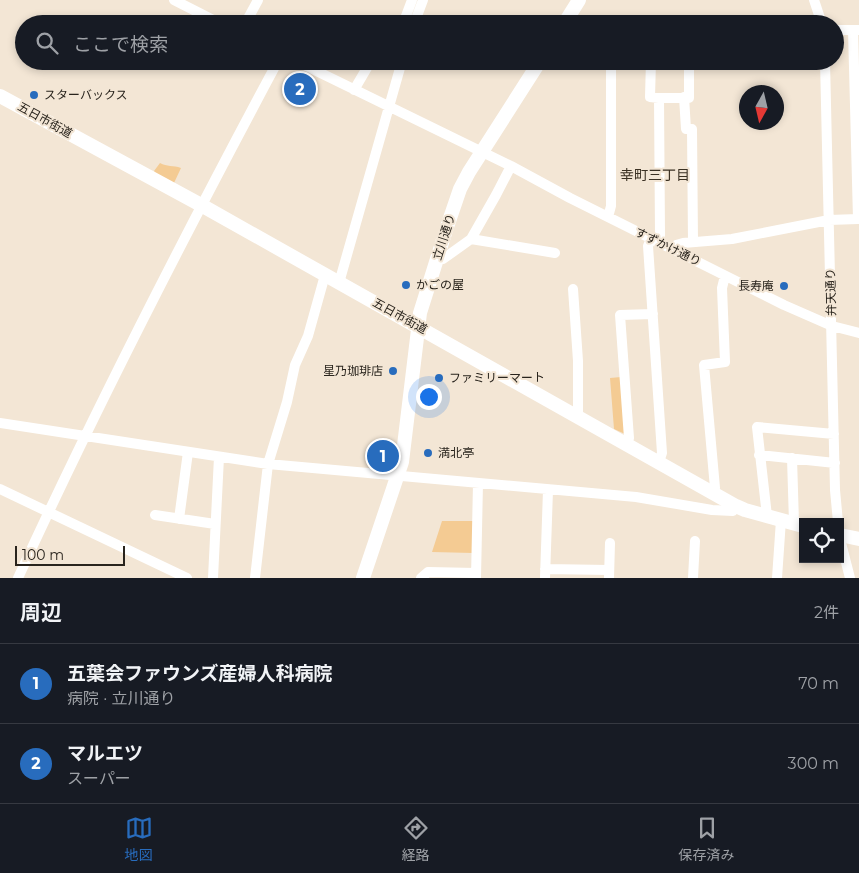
<!DOCTYPE html>
<html lang="ja">
<meta charset="utf-8">
<style>
body{margin:0;font-family:Montserrat,"Noto Sans JP",sans-serif;background:#242831;color:#f1f3f6}
.controls{position:absolute;right:15px;bottom:15px;display:grid;overflow:hidden;border-radius:0px;box-shadow:0 2px 8px #0003}
.controls button{width:45px;height:45px;display:grid;place-items:center;padding:0;border:0;border-bottom:1px solid #363941;background:#171b24;color:#f1f3f6;font:25px sans-serif}
.compass{position:absolute;left:739px;top:85px;width:45px;height:45px;border-radius:50%;background:#171b24;box-shadow:0 2px 8px #0003;rotate:188deg}
.scale{position:absolute;left:15px;bottom:12px;width:110px;box-sizing:border-box;padding-left:5px;border:2px solid #29241d;border-top:0;font-size:14px;line-height:18px;white-space:nowrap;color:#29241d;-webkit-text-stroke:4px #f3e6d5;paint-order:stroke}
.you{position:absolute;left:428px;top:396px;width:18px;height:18px;margin:-12px;border:4px solid #fff;border-radius:50%;background:#1a73e8;box-shadow:0 0 0 8px #1a73e833}
.badge{display:grid;place-items:center;width:32px;height:32px;border-radius:50%;background:#286cbd;color:#fff;font-size:16px;font-weight:700}
.pin{position:absolute;translate:-50% -50%;border:2px solid #fff;box-shadow:0 1px 5px #0006}
.list{margin:0;padding:0;list-style:none}
h2{display:flex;justify-content:space-between;align-items:center;height:65px;margin:0;padding:0 20px;font-size:21px}
h2 small{font-size:16px;font-weight:400;color:#9ea1a6}
.list li{display:grid;grid-template-columns:32px 1fr auto;gap:15px;align-items:center;box-sizing:border-box;height:80px;padding:0 20px;border-top:1px solid #363941}
.list b{display:block;font-size:19px;white-space:nowrap}
.list p{margin:0;font-size:16px;white-space:nowrap;color:#9ea1a6}
.list em{font-size:16px;font-style:normal;color:#9ea1a6}
.icon{flex:none;width:28px;height:28px;fill:none;stroke:currentColor;stroke-width:2;stroke-linecap:round;stroke-linejoin:round}
.map{position:relative;flex:none;width:859px;height:578px;overflow:hidden}
.search{position:absolute;background:#171b24;box-shadow:0 2px 8px #0003;left:15px;right:15px;top:15px;height:55px;display:flex;align-items:center;gap:12px;box-sizing:border-box;padding:0 18px;border-radius:28px;color:#9ea1a6;font-size:19px}
.sheet{height:225px;background:#171b24}
nav{display:flex;justify-content:space-around;align-items:center;box-sizing:border-box;height:70px;border-top:1px solid #363941;background:#171b24;font-size:14px;color:#9ea1a6}
nav a{display:grid;justify-items:center;gap:2px}
nav .on{color:#286cbd}
.map>svg:first-child{display:block}
.green{fill:#f4cb93}
.lines{fill:none;stroke-linecap:round;stroke-linejoin:round}
.minor{stroke:#fff;stroke-width:10}
.major{stroke:#fff;stroke-width:14}
.poi-dot{fill:#286cbd;stroke:#f3e6d5;stroke-width:2}
.labels{text-anchor:middle;stroke-width:4;stroke-linejoin:round;paint-order:stroke}
.poi-label{font-size:12px;fill:#29241d;stroke:#f3e6d5;text-anchor:start}
.street-label{font-size:12px;fill:#29241d;stroke:#f3e6d5}
.neighbourhood-label{font-size:14px;fill:#3b3123;stroke:#f3e6d5}
</style>
<div class="map">
<svg width="859" height="578" viewBox="0 0 859 578">
<rect width="100%" height="100%" fill="#f3e6d5"/>
<path class="green" d="M160 163C167 167 173 165 181 168L174 183 155 173 154 171Z
M621 377 625 434 614 429 610 378Z
M442 521H473V553L432 552Z"/>
<g class="lines">
<path class="minor" d="M174 0 221 24
M814 0 822 24
M245 24 258 0
M403 24 412 0
M414 24 423 0
M835 30H859
M296 61 511 166 570 198 784 305 832 326 859 333
M651 61 650 97 659 98 660 235 657 242
M825 61 833 406 835 490 838 522
M354 90 371 61
M684 97 686 129H692L693 242
M659 98H689V61
M608 217 611 206V61
M471 239 555 253
M651 239 648 246 662 453 659 462
M674 250 676 245 683 243 732 239 829 220 858 219 853 30
M437 257 443 259 471 239 496 195 511 166
M339 283 402 61
M573 289 578 361V417
M0 423 268 464 636 497 712 510 733 511 736 506
M626 444 629 438 620 315 653 314
M759 455 835 463
M792 458 794 523
M0 489 187 578
M712 492 715 488 704 365 725 362 722 288 725 276
M155 515 215 524
M767 516 757 427 834 434
M179 519 188 452
M840 539 850 578
M545 569 609 570
M18 578C98 403 187 231 278 61
M213 578 219 457
M255 578 268 464 287 402 295 365 308 336 325 275
M421 578 428 572 476 573
M476 578 478 483
M545 578 548 490
M609 578 610 543
M693 578 695 541
M777 578 781 520"/>
<path class="major" d="M564 24 579 0
M0 96 201 205 736 506 745 510 803 526
M840 535 859 539
M363 578 402 462 420 313 447 227 460 189 469 172 540 61"/>
</g>
<g class="poi-dot">
<circle cx="34" cy="95" r="5"/>
<circle cx="406" cy="285" r="5"/>
<circle cx="784" cy="286" r="5"/>
<circle cx="393" cy="371" r="5"/>
<circle cx="439" cy="378" r="5"/>
<circle cx="428" cy="453" r="5"/>
</g>
<g class="labels">
<g class="poi-label">
<text x="44" y="99">スターバックス</text>
<text x="416" y="289">かごの屋</text>
<text x="774" y="290" text-anchor="end">長寿庵</text>
<text x="383" y="375" text-anchor="end">星乃珈琲店</text>
<text x="449" y="382">ファミリーマート</text>
<text x="438" y="457">満北亭</text>
</g>
<g class="street-label">
<text transform="translate(45 120) rotate(29)" y="4">五日市街道</text>
<text transform="translate(444 237) rotate(-72)" y="4">立川通り</text>
<text transform="translate(668 247) rotate(26)" y="4">すずかけ通り</text>
<text transform="translate(831 292) rotate(-91)" y="4">弁天通り</text>
<text transform="translate(400 316) rotate(29)" y="4">五日市街道</text>
</g>
<g class="neighbourhood-label">
<text x="655" y="180">幸町三丁目</text>
</g>
</g>
</svg>
<div class="controls">
<button><svg class="icon" aria-label="locate" viewBox="0 0 24 24"><circle cx="12" cy="12" r="6"/><path d="M12 2v4M12 18v4M2 12h4M18 12h4"/></svg></button>
</div>
<svg class="compass" viewBox="-18 -18 36 36"><path d="M0-13l5 13h-10z" fill="#e53935"/><path d="M0 13l5-13h-10z" fill="#9ea1a6"/></svg>
<div class="scale">100 m</div>
<div class="you"></div>
<div class="pin badge" style="left:383px;top:456px">1</div>
<div class="pin badge" style="left:300px;top:89px">2</div>
<div class="search"><svg class="icon" aria-label="search" viewBox="0 0 24 24"><circle cx="10" cy="10" r="6"/><path d="M15 15l6 6"/></svg>ここで検索</div>
</div>
<section class="sheet">
<h2>周辺<small>2件</small></h2>
<ul class="list">
<li><span class="badge">1</span><div><b>五葉会ファウンズ産婦人科病院</b><p>病院 · 立川通り</p></div><em>70 m</em></li>
<li><span class="badge">2</span><div><b>マルエツ</b><p>スーパー</p></div><em>300 m</em></li>
</ul>
</section>
<nav>
<a class="on"><svg class="icon" aria-label="map" viewBox="0 0 24 24"><path d="M3 6l6-2 6 2 6-2v14l-6 2-6-2-6 2zM9 4v14M15 6v14"/></svg>地図</a>
<a><svg class="icon" aria-label="directions" viewBox="0 0 24 24"><path d="M12 3l9 9-9 9-9-9zM9 14v-3h6M13 9l2 2-2 2"/></svg>経路</a>
<a><svg class="icon" aria-label="saved" viewBox="0 0 24 24"><path d="M7 4h10v16l-5-4-5 4z"/></svg>保存済み</a>
</nav>
